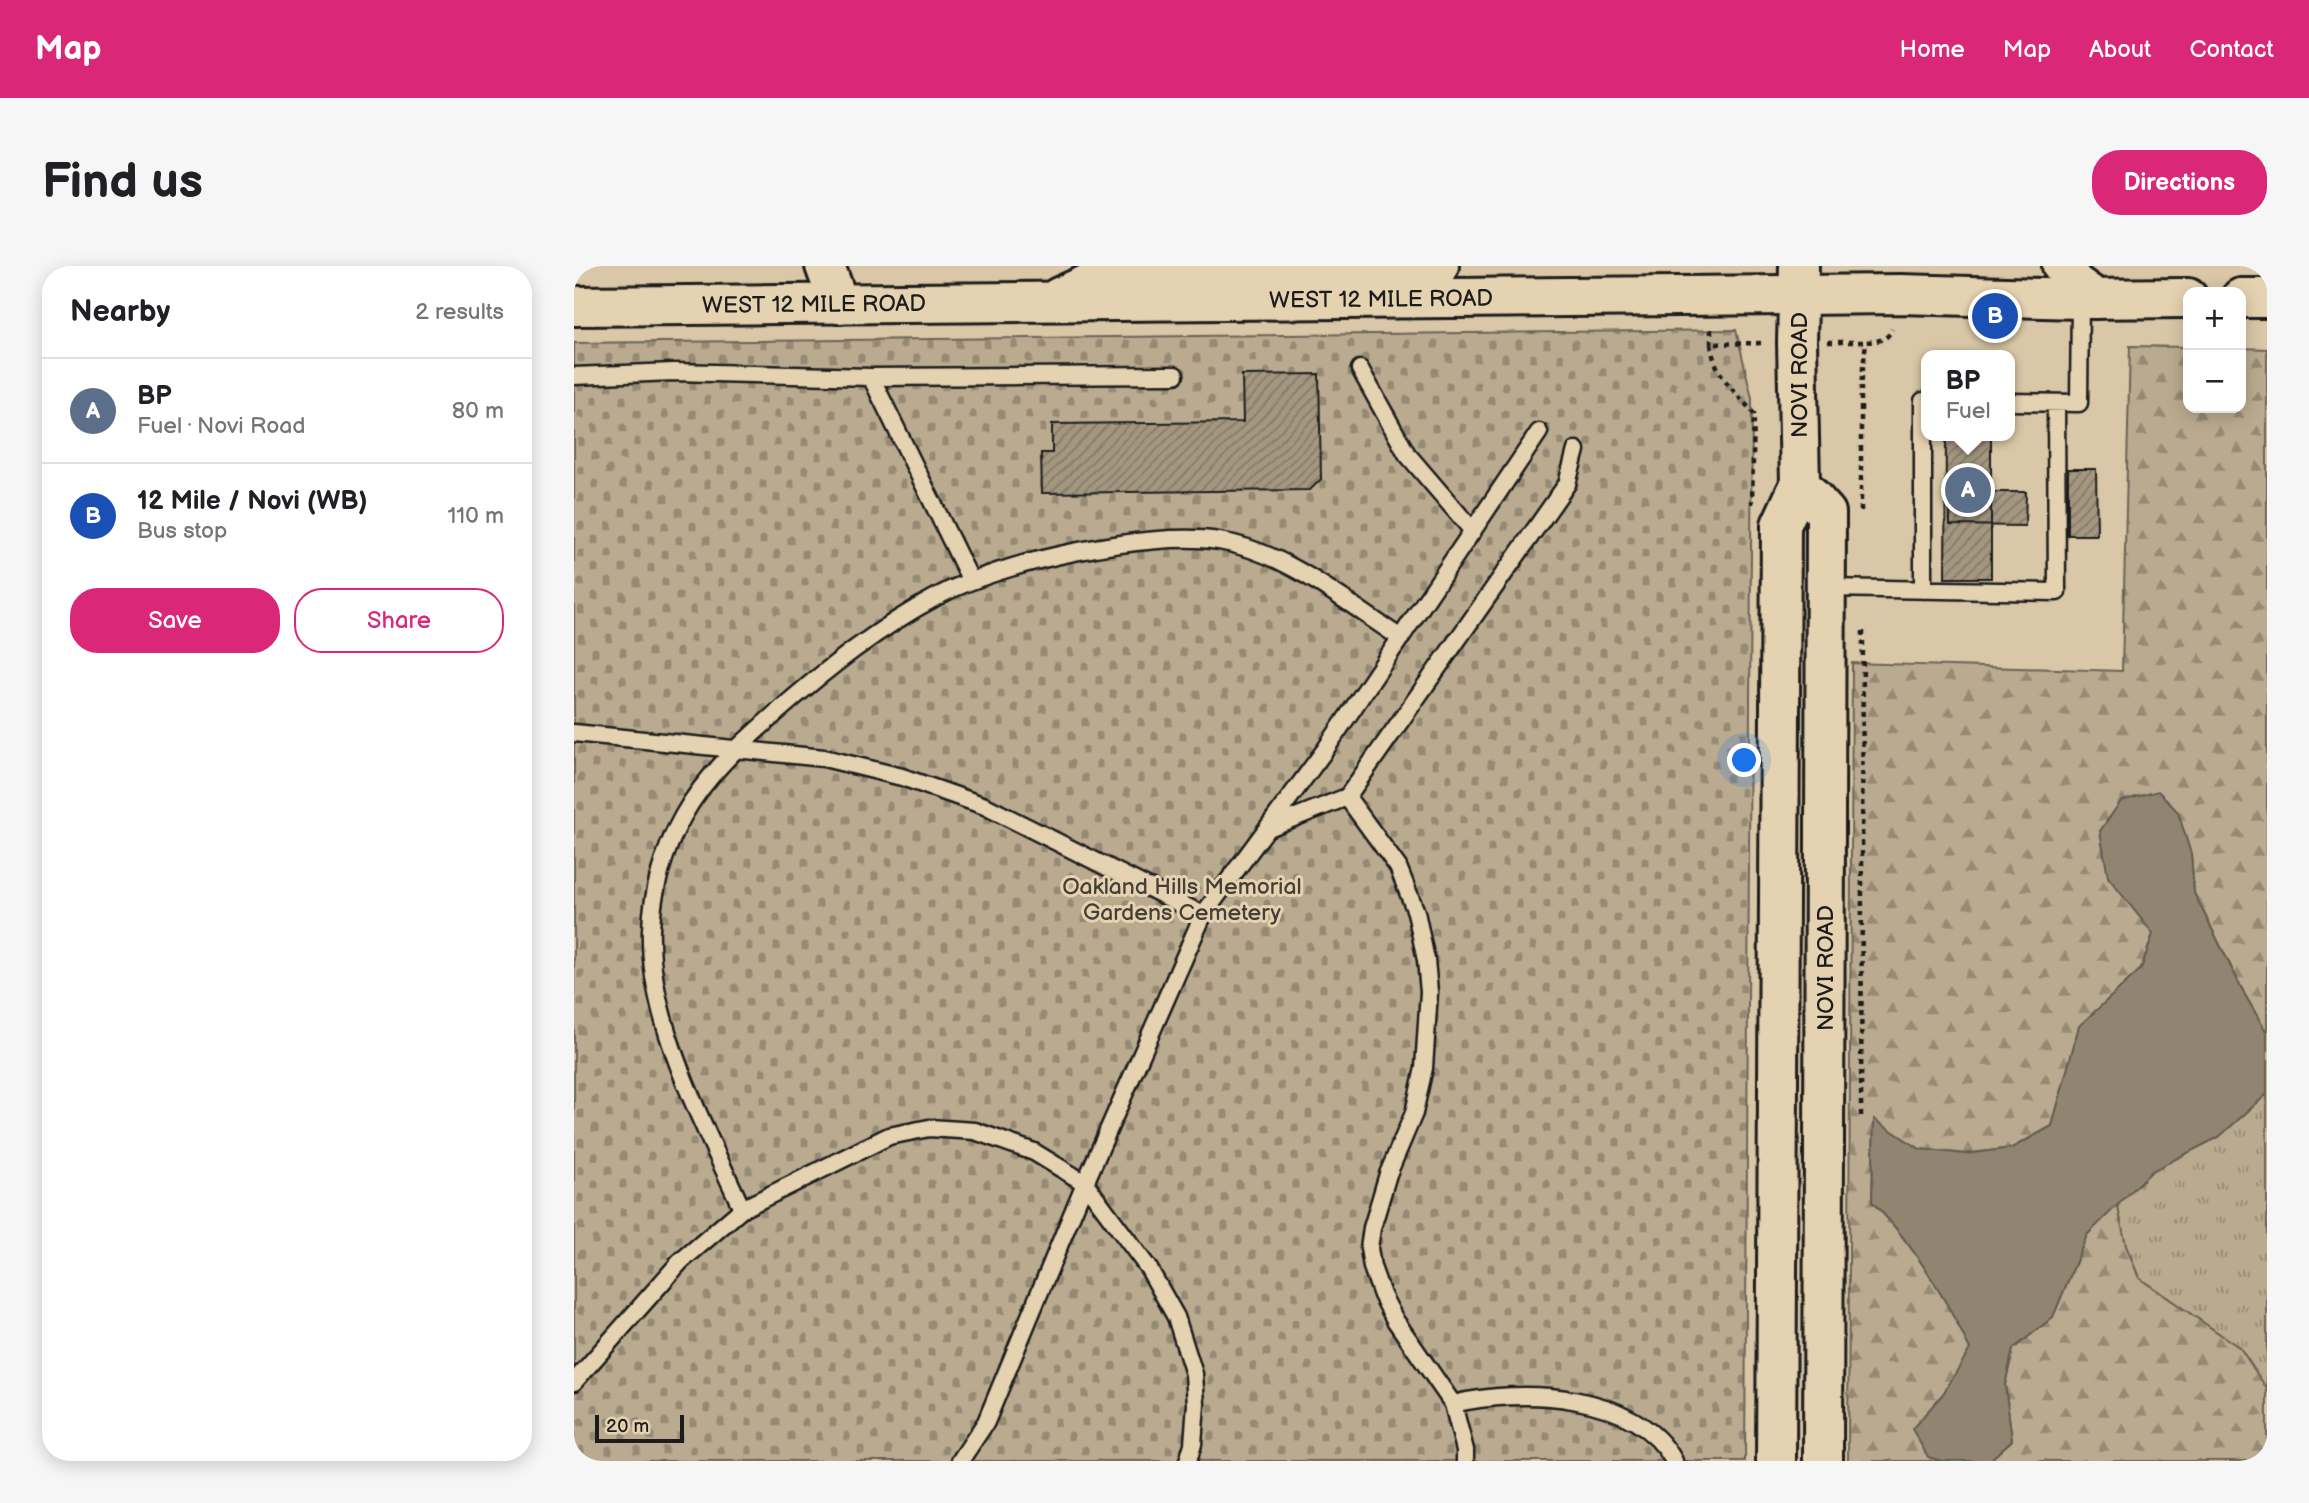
<!DOCTYPE html>
<meta charset="utf-8">
<style>
body{margin:0;font-family:"Balsamiq Sans",sans-serif;background:#f6f6f6;color:#202124}
.controls{position:absolute;right:21px;top:21px;display:grid;overflow:hidden;border-radius:14px;box-shadow:0 4px 18px #0003}
.controls button{width:63px;height:63px;display:grid;place-items:center;padding:0;border:0;border-bottom:2px solid #e0e0e0;background:#fff;color:#202124;font:35px sans-serif}
.scale{position:absolute;left:21px;bottom:18px;width:89px;box-sizing:border-box;padding-left:7px;border:4px solid #1c1c1c;border-top:0;font-size:19px;line-height:24px;white-space:nowrap;color:#1c1c1c;-webkit-text-stroke:5px #e5d2b0;paint-order:stroke}
.you{position:absolute;left:1171px;top:495px;width:24px;height:24px;margin:-18px;border:5px solid #fff;border-radius:50%;background:#1a73e8;box-shadow:0 0 0 10px #1a73e833}
.badge{display:grid;place-items:center;width:46px;height:46px;border-radius:50%;background:#db2777;color:#fff;font-size:23px;font-weight:700}
.pin{position:absolute;translate:-50% -50%;border:4px solid #fff;box-shadow:0 2px 7px #0006}
.popup{position:absolute;left:1347px;top:84px;width:94px;height:91px;box-sizing:border-box;display:grid;place-content:center;border-radius:14px;background:#fff;filter:drop-shadow(0 2px 5px #0005);font-size:23px;white-space:nowrap;color:#757577}
.popup b{font-size:26px;color:#202124}
.popup::after{content:'';position:absolute;left:50%;top:100%;margin-left:-14px;border:14px solid transparent;border-top-color:#fff}
.list{margin:0;padding:0;list-style:none}
h2{display:flex;justify-content:space-between;align-items:center;height:91px;margin:0;padding:0 28px;font-size:30px}
h2 small{font-size:23px;font-weight:400;color:#757577}
.list li{display:grid;grid-template-columns:46px 1fr auto;gap:21px;align-items:center;box-sizing:border-box;height:105px;padding:0 28px;border-top:2px solid #e0e0e0}
.list b{display:block;font-size:26px;white-space:nowrap}
.list p{margin:0;font-size:23px;white-space:nowrap;color:#757577}
.list em{font-size:23px;font-style:normal;color:#757577}
.actions{display:flex;gap:14px;padding:21px 28px}
.actions a{flex:1;padding:16px 0;border:2px solid #db2777;border-radius:28px;text-align:center;font-size:24px;color:#db2777}
.actions .main{background:#db2777;color:#fff}
.map{position:relative;flex:none;width:1693px;height:1195px;overflow:hidden;border-radius:28px}
header{display:flex;align-items:center;gap:42px;box-sizing:border-box;height:98px;padding:0 35px;background:#db2777;color:#fff}
header strong{font-size:33px}
nav{display:flex;gap:38px;margin-inline-start:auto;font-size:24px}
.intro{display:flex;align-items:center;justify-content:space-between;box-sizing:border-box;height:168px;padding:0 42px}
h1{margin:0;font-size:49px}
.button{padding:18px 32px;border-radius:28px;background:#db2777;color:#fff;font-size:24px;font-weight:700}
main{display:flex;gap:42px;padding:0 42px}
aside{flex:1;background:#fff;border-radius:28px;box-shadow:0 4px 18px #0003}
.map>svg:first-child{display:block}
.grass{fill:url(#grass-tufts);stroke:#6b6456;stroke-width:2}
.forest{fill:url(#forest-firs);stroke:#6b6456;stroke-width:2}
.cemetery{fill:url(#cemetery-stones);stroke:#6b6456;stroke-width:2}
.water{fill:#918572;stroke:#625b50;stroke-width:2}
.building{fill:url(#building-hatch);stroke:#1c1c1c;stroke-width:2}
.lines{fill:none;stroke-linecap:round;stroke-linejoin:round}
.service-casing{stroke:#1c1c1c;stroke-width:21}
.secondary-casing{stroke:#1c1c1c;stroke-width:44}
.path{stroke:#1c1c1c;stroke-width:4.5;stroke-dasharray:5 5;stroke-linecap:butt}
.service{stroke:#e5d2b0;stroke-width:16}
.secondary{stroke:#e5d2b0;stroke-width:38}
.labels{text-anchor:middle;stroke-width:6;stroke-linejoin:round;paint-order:stroke}
.street-label{font-size:23px;fill:#1c1c1c;stroke:#e5d2b0}
.park-label{font-size:23px;fill:#444039;stroke:#e5d2b0}
</style>
<header>
<strong>Map</strong>
<nav><a>Home</a><a>Map</a><a>About</a><a>Contact</a></nav>
</header>
<div class="intro"><h1>Find us</h1><a class="button">Directions</a></div>
<main>
<aside>
<h2>Nearby<small>2 results</small></h2>
<ul class="list">
<li><span class="badge" style="background:#5c6f8a">A</span><div><b>BP</b><p>Fuel · Novi Road</p></div><em>80 m</em></li>
<li><span class="badge" style="background:#1a4fb4">B</span><div><b>12 Mile / Novi (WB)</b><p>Bus stop</p></div><em>110 m</em></li>
</ul>
<div class="actions"><a class="main">Save</a><a>Share</a></div>
</aside>
<div class="map">
<svg width="1693" height="1195" viewBox="0 0 1693 1195">
<defs>
<pattern id="grass-tufts" width="24" height="20" patternUnits="userSpaceOnUse" patternTransform="scale(1.75)"><rect width="24" height="20" fill="#baab90"/><path d="M3 7l-1-3M5 7V3M7 7l1-3M15 17l-1-3M17 17v-4M19 17l1-3" fill="none" stroke="#968a75"/></pattern>
<pattern id="forest-firs" width="22" height="20" patternUnits="userSpaceOnUse" patternTransform="scale(1.75)"><rect width="22" height="20" fill="#baab90"/><path d="M5 1l3.5 6h-7zM16 11l3.5 6h-7z" fill="#968a75"/></pattern>
<pattern id="cemetery-stones" width="16" height="16" patternUnits="userSpaceOnUse" patternTransform="scale(1.75)"><rect width="16" height="16" fill="#baab90"/><path d="M2 7V4a2 2 0 0 1 4 0v3zM10 15v-3a2 2 0 0 1 4 0v3z" fill="#968a75"/></pattern>
<pattern id="building-hatch" width="6" height="6" patternUnits="userSpaceOnUse" patternTransform="scale(1.75)"><rect width="6" height="6" fill="#a49780"/><path d="M-1 1l2-2M0 6l6-6M5 7l2-2" fill="none" stroke="#857a68"/></pattern>
</defs>
<rect width="100%" height="100%" fill="#d9c7a7"/>
<filter id="ink" filterUnits="userSpaceOnUse"><feTurbulence type="fractalNoise" baseFrequency=".0143" numOctaves="2"/><feDisplacementMap in="SourceGraphic" scale="14" xChannelSelector="R" yChannelSelector="G"/><feConvolveMatrix kernelMatrix="1 2 1 2 8 2 1 2 1" color-interpolation-filters="sRGB"/></filter>
<g filter="url(#ink)">
<path class="grass" d="M1693 828V1123L1666 1082 1565 1012 1552 980 1543 937 1578 904 1645 871Z"/>
<path class="forest" d="M1556 80 1614 81V142H1667V82L1693 83V767L1671 729 1620 627 1617 588 1564 646 1579 668 1567 703 1505 761 1478 860 1438 882 1391 888 1346 883 1300 854 1298 936C1339 977 1371 1031 1397 1083L1369 1128 1339 1163 1354 1190 1368 1195H1274L1278 397 1548 405Z
M1543 937 1552 980 1565 1012 1666 1082 1693 1123V1195H1415L1438 1174 1431 1119 1439 1083 1479 1051 1513 969Z"/>
<path class="cemetery" d="M1162 64 1178 132 1171 1195H0V77Z"/>
<path class="water" d="M1584 525 1604 546 1617 588 1620 627 1671 729 1693 767V828L1645 871 1578 905 1513 969 1479 1051 1439 1083 1431 1119 1438 1174 1415 1195H1368L1354 1191 1338 1163 1369 1128 1396 1083C1371 1031 1339 977 1298 936L1300 853 1346 883 1391 888 1438 882 1478 860 1505 760 1567 703 1579 668 1534 611 1526 565 1547 535Z"/>
<path class="building" d="M745 108 747 213 736 224 468 227 467 187H478V158L669 156 668 109Z
M1372 170H1417V312H1371Z
M1494 203H1522L1523 269H1494Z
M1376 226H1452L1451 260 1376 259Z"/>
<g class="lines">
<defs>
<path id="service" d="M786 103 833 188 899 265
M0 110 100 106 297 111 397 315
M297 111 601 109
M1436 136 1505 137 1506 33
M1252 322 1483 326 1482 137
M1349 324V135H1352
M0 467 250 492 328 511 411 540 629 649
M773 531 824 601 842 646 852 694 855 726 850 802 840 847 814 908 798 962 795 982 798 1001 808 1029 821 1054 879 1138 891 1184V1195
M694 562 773 531 993 218 1002 184
M168 943C131 860 74 757 77 664 78 625 90 584 109 550 131 510 167 478 201 448 252 403 304 362 364 330 426 296 576 264 645 275 713 286 771 336 827 372
M0 1116 106 996 168 943 315 870 355 862 401 865 460 886 511 917 575 1003 602 1051 620 1108 622 1138 619 1178 614 1195
M879 1138C946 1122 1062 1125 1100 1195
M386 1195 412 1156 511 917 629 649 751 484 965 166"/>
<g id="secondary">
<path d="M251 0 265 38"/>
<path d="M1488 0 1500 17 1522 33"/>
<path d="M485 31 543 5 865 0"/>
<path d="M1667 32H1693"/>
<path id="s1" d="M0 40 1326 28 1506 33 1614 32"/>
<path d="M1226 218 1252 247 1249 1195"/>
<path d="M1202 1195 1207 259 1226 218 1223 76 1225 0"/>
</g>
</defs>
<use href="#service" class="service-casing"/>
<use href="#secondary" class="secondary-casing"/>
<path class="path" d="M1137 63V78L1189 77
M1254 76H1292
M1137 78C1140 110 1161 124 1180 148L1178 238
M1287 245V120L1292 76C1304 75 1313 75 1318 63
M1287 850 1289 365"/>
<use href="#service" class="service"/>
<use href="#secondary" class="secondary"/>
</g>
</g>
<g class="labels">
<g class="street-label">
<text dy="8" stroke="none"><textPath href="#s1" startOffset="807">WEST 12 MILE ROAD</textPath></text>
<text dy="8" stroke="none"><textPath href="#s1" startOffset="240">WEST 12 MILE ROAD</textPath></text>
<text transform="translate(1225 109) rotate(-90)" y="8">NOVI ROAD</text>
<text transform="translate(1251 702) rotate(-90)" y="8">NOVI ROAD</text>
</g>
<g class="park-label">
<text x="608" y="628">Oakland Hills Memorial<tspan x="608" dy="26">Gardens Cemetery</tspan></text>
</g>
</g>
</svg>
<div class="controls">
<button>+</button>
<button>−</button>
</div>
<div class="scale">20 m</div>
<div class="you"></div>
<div class="pin badge" style="left:1394px;top:224px;background:#5c6f8a">A</div>
<div class="popup"><b>BP</b>Fuel</div>
<div class="pin badge" style="left:1421px;top:50px;background:#1a4fb4">B</div>
</div>
</main>
